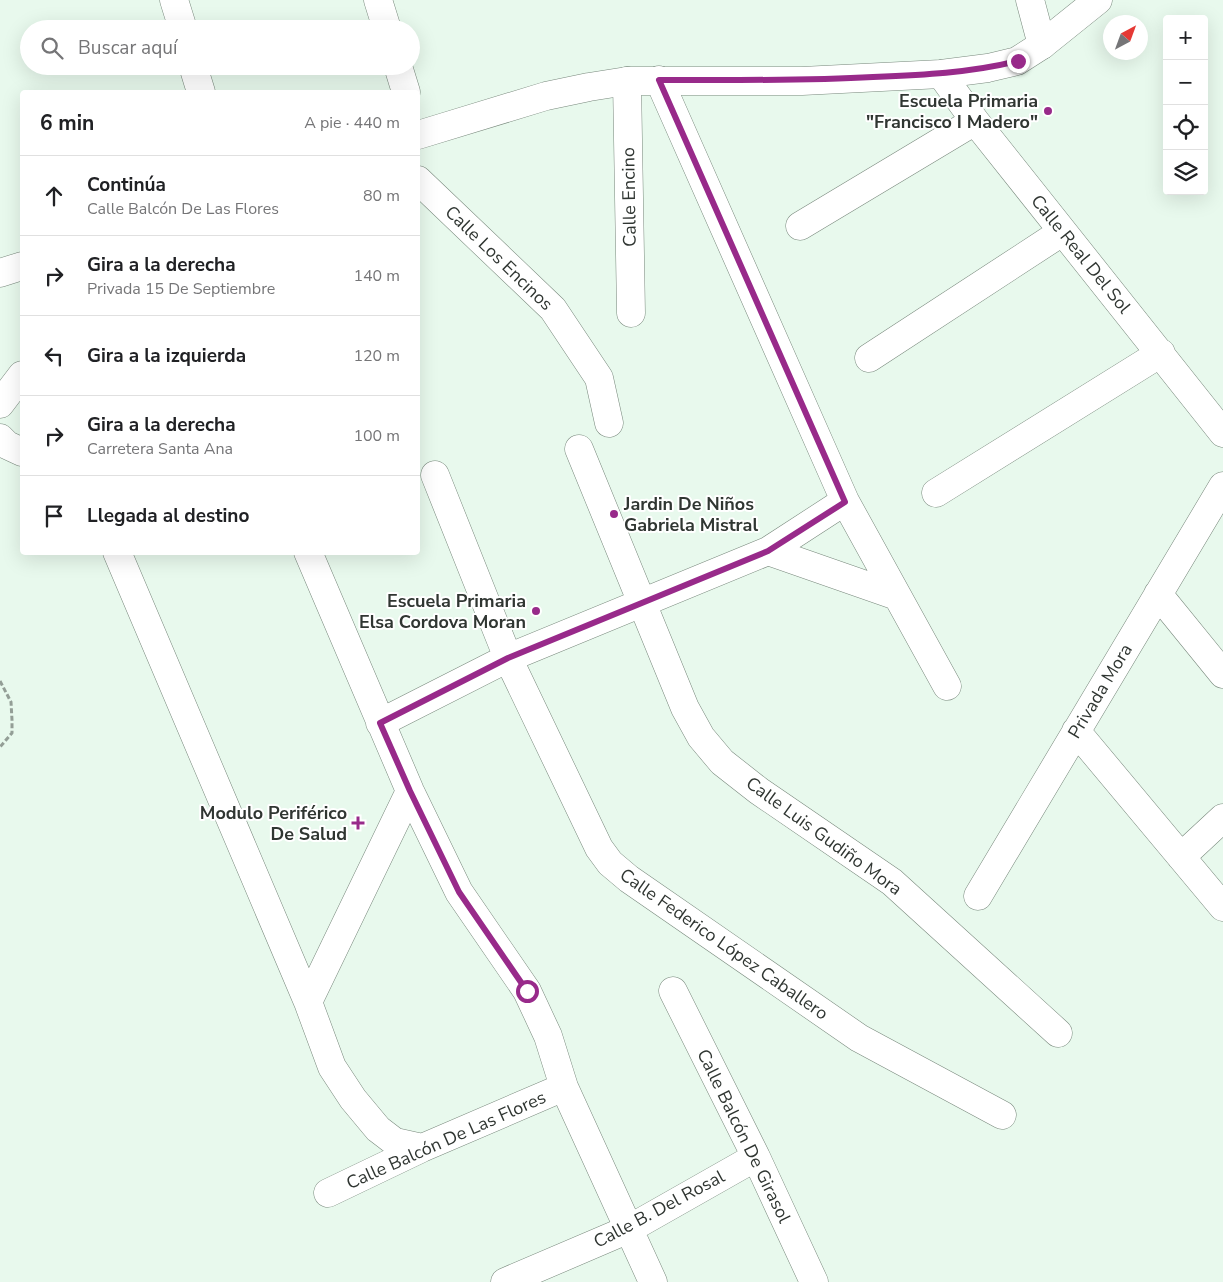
<!DOCTYPE html>
<html lang="es">
<meta charset="utf-8">
<style>
body{margin:0;font-family:"Nunito Sans",sans-serif;background:#f6f6f6;color:#202124}
.controls{position:absolute;right:15px;top:15px;display:grid;overflow:hidden;border-radius:5px;box-shadow:0 5px 20px #0002}
.controls button{width:45px;height:45px;display:grid;place-items:center;padding:0;border:0;border-bottom:1px solid #e0e0e0;background:#fff;color:#202124;font:25px sans-serif}
.compass{position:absolute;left:1103px;top:15px;width:45px;height:45px;border-radius:50%;background:#fff;box-shadow:0 5px 20px #0002;rotate:41deg}
.stop{position:absolute;width:15px;height:15px;margin:-11px;border:4px solid #982a8a;border-radius:50%;background:#fff}
.stop.end{background:#982a8a;border-color:#fff;box-shadow:0 1px 5px #0008}
.list{margin:0;padding:0;list-style:none}
h2{display:flex;justify-content:space-between;align-items:center;height:65px;margin:0;padding:0 20px;font-size:21px}
h2 small{font-size:16px;font-weight:400;color:#757577}
.list li{display:grid;grid-template-columns:32px 1fr auto;gap:15px;align-items:center;box-sizing:border-box;height:80px;padding:0 20px;border-top:1px solid #e0e0e0}
.list b{display:block;font-size:19px;white-space:nowrap}
.list p{margin:0;font-size:16px;white-space:nowrap;color:#757577}
.list em{font-size:16px;font-style:normal;color:#757577}
.icon{flex:none;width:28px;height:28px;fill:none;stroke:currentColor;stroke-width:2;stroke-linecap:round;stroke-linejoin:round}
.map{position:relative;flex:none;width:1223px;height:1282px;overflow:hidden}
.search{position:absolute;background:#fff;box-shadow:0 5px 20px #0002;left:20px;top:20px;width:400px;height:55px;display:flex;align-items:center;gap:12px;box-sizing:border-box;padding:0 18px;border-radius:28px;color:#757577;font-size:19px}
.panel{position:absolute;background:#fff;box-shadow:0 5px 20px #0002;left:20px;top:90px;width:400px;height:465px;border-radius:5px}
.map>svg:first-child{display:block}
.lines{fill:none;stroke-linecap:round;stroke-linejoin:round}
.minor-casing{stroke:#78887c;stroke-width:29}
.major-casing{stroke:#78887c;stroke-width:29}
.path{stroke:#939e96;stroke-width:3;stroke-dasharray:5 2.5;stroke-linecap:butt}
.minor{stroke:#fff;stroke-width:28}
.major{stroke:#fff;stroke-width:28}
.route{stroke:#982a8a;stroke-width:6}
.poi-dot{fill:#982a8a;stroke:#fff;stroke-width:2}
.labels{text-anchor:middle;stroke-width:4;stroke-linejoin:round;paint-order:stroke}
.poi-label{font-size:18px;font-weight:bold;fill:#303632;stroke:#fff;text-anchor:end}
.street-label{font-size:18px;fill:#303632;stroke:#fff}
</style>
<div class="map">
<svg width="1223" height="1282" viewBox="0 0 1223 1282">
<rect width="100%" height="100%" fill="#e8f9ed"/>
<g class="lines">
<defs>
<path id="minor" d="M174 0 183 29
M378 0 387 29
M1030 0 1042 45
M193 66 201 92
M398 66 406 92
M941 74 975 121 1223 433
M659 80 845 501 947 686
M627 81 631 313
M418 180 553 309 599 378 609 423
M800 226 975 121
M869 358 1062 232
M0 404 22 375
M0 438 7 445 22 452
M579 449 685 708 701 737 722 762 759 791 892 882 1058 1033
M435 475 508 658 599 848 610 863 629 879 859 1038 1002 1115
M936 493 1161 353
M768 551 897 596
M117 552 308 1002 332 1067 353 1099 378 1129 395 1142 422 1148
M308 552 410 791 459 892 527 991 548 1036 564 1087 653 1282
M1158 594 1223 674
M380 723 508 658 768 551 845 501
M1076 731 1223 907
M1181 857 1223 818
M978 896 1223 486
M673 991 756 1157 814 1282
M308 1002 410 791
M328 1193 422 1148 564 1087
M505 1282 629 1229 756 1157"/>
<path id="major" d="M418 135 546 96 589 87 627 81H802L941 74 988 68 1017 61 1042 45 1098 0
M0 273 22 266"/>
</defs>
<use href="#minor" class="minor-casing"/>
<use href="#major" class="major-casing"/>
<path class="path" d="M0 681 11 702 12 720V733L0 747"/>
<use href="#minor" class="minor"/>
<use href="#major" class="major"/>
</g>
<g class="lines">
<path class="route" d="M527 991 459 892 410 791 380 723 508 658 768 551 845 502 659 80C731 80 802 81 873 77 922 75 970 73 1018 61"/>
</g>
<g class="poi-dot">
<circle cx="1048" cy="111" r="5"/>
<circle cx="614" cy="514" r="5"/>
<circle cx="536" cy="611" r="5"/>
<path d="M355.5 815.5h5v5h5v5h-5v5h-5v-5h-5v-5h5z"/>
</g>
<g class="labels">
<g class="poi-label">
<text x="1038" y="107">Escuela Primaria<tspan x="1038" dy="21">"Francisco I Madero"</tspan></text>
<text x="624" y="510" text-anchor="start">Jardin De Niños<tspan x="624" dy="21">Gabriela Mistral</tspan></text>
<text x="526" y="607">Escuela Primaria<tspan x="526" dy="21">Elsa Cordova Moran</tspan></text>
<text x="347" y="819">Modulo Periférico<tspan x="347" dy="21">De Salud</tspan></text>
</g>
<g class="street-label">
<text transform="translate(629 197) rotate(-91)" y="6">Calle Encino</text>
<text transform="translate(1081 254) rotate(51)" y="6">Calle Real Del Sol</text>
<text transform="translate(499 258) rotate(44)" y="6">Calle Los Encinos</text>
<text transform="translate(1100 691) rotate(-59)" y="6">Privada Mora</text>
<text transform="translate(824 836) rotate(36)" y="6">Calle Luis Gudiño Mora</text>
<text transform="translate(724 944) rotate(35)" y="6">Calle Federico López Caballero</text>
<text transform="translate(744 1136) rotate(64)" y="6">Calle Balcón De Girasol</text>
<text transform="translate(446 1140) rotate(-24)" y="6">Calle Balcón De Las Flores</text>
<text transform="translate(659 1209) rotate(-28)" y="6">Calle B. Del Rosal</text>
</g>
</g>
</svg>
<div class="controls">
<button>+</button>
<button>−</button>
<button><svg class="icon" aria-label="locate" viewBox="0 0 24 24"><circle cx="12" cy="12" r="6"/><path d="M12 2v4M12 18v4M2 12h4M18 12h4"/></svg></button>
<button><svg class="icon" aria-label="layers" viewBox="0 0 24 24"><path d="M12 4l9 5-9 5-9-5zM3 14l9 5 9-5"/></svg></button>
</div>
<svg class="compass" viewBox="-18 -18 36 36"><path d="M0-13l5 13h-10z" fill="#e53935"/><path d="M0 13l5-13h-10z" fill="#757577"/></svg>
<div class="stop" style="left:527px;top:991px"></div>
<div class="stop end" style="left:1018px;top:61px"></div>
<div class="search"><svg class="icon" aria-label="search" viewBox="0 0 24 24"><circle cx="10" cy="10" r="6"/><path d="M15 15l6 6"/></svg>Buscar aquí</div>
<section class="panel">
<h2>6 min<small>A pie · 440 m</small></h2>
<ul class="list">
<li><svg class="icon" aria-label="ahead" viewBox="0 0 24 24"><path d="M12 20V5M6 11l6-6 6 6"/></svg><div><b>Continúa</b><p>Calle Balcón De Las Flores</p></div><em>80 m</em></li>
<li><svg class="icon" aria-label="right" viewBox="0 0 24 24"><path d="M7 20v-9h11M14 6l5 5-5 5"/></svg><div><b>Gira a la derecha</b><p>Privada 15 De Septiembre</p></div><em>140 m</em></li>
<li><svg class="icon" aria-label="left" viewBox="0 0 24 24"><path d="M17 20v-9H6M10 6l-5 5 5 5"/></svg><div><b>Gira a la izquierda</b></div><em>120 m</em></li>
<li><svg class="icon" aria-label="right" viewBox="0 0 24 24"><path d="M7 20v-9h11M14 6l5 5-5 5"/></svg><div><b>Gira a la derecha</b><p>Carretera Santa Ana</p></div><em>100 m</em></li>
<li><svg class="icon" aria-label="arrive" viewBox="0 0 24 24"><path d="M6 21V4h12l-3 4 3 4H6"/></svg><div><b>Llegada al destino</b></div></li>
</ul>
</section>
</div>
